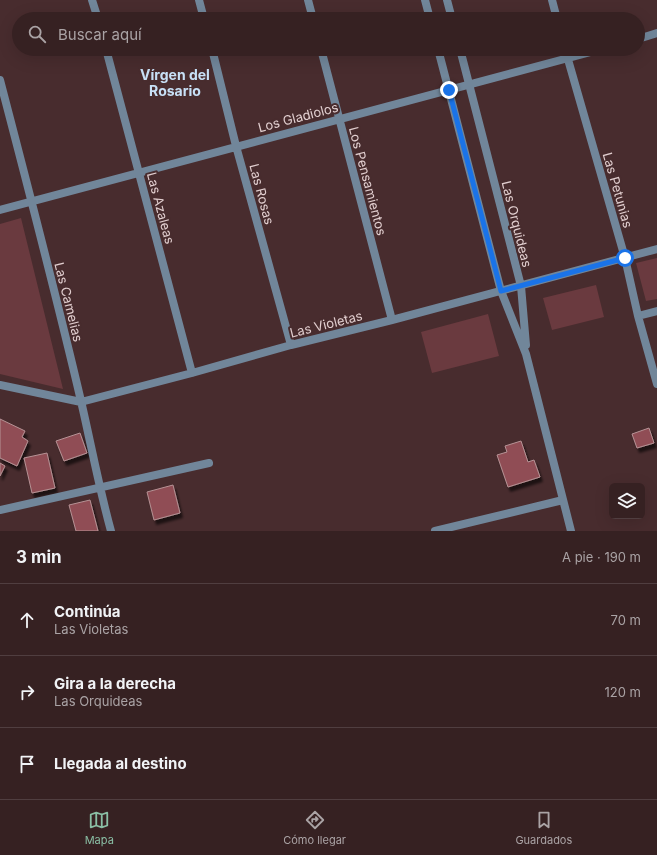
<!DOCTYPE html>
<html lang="es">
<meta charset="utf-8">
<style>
body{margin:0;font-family:Inter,sans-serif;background:#3d292a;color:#f1f3f6}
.controls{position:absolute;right:12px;bottom:12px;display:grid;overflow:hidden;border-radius:6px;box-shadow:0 4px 16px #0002}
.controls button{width:36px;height:36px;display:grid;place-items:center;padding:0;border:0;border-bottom:1px solid #503e40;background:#362122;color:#f1f3f6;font:20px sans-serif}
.stop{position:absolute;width:12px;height:12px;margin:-9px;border:3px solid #1a73e8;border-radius:50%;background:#fff}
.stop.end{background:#1a73e8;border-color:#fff;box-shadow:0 1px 4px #0008}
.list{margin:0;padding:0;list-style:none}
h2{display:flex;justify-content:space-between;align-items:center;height:52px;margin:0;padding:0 16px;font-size:17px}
h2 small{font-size:13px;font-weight:400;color:#aaa3a5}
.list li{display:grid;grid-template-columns:26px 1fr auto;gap:12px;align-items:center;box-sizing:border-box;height:72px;padding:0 16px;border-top:1px solid #503e40}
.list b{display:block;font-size:15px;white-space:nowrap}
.list p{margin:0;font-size:13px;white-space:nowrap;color:#aaa3a5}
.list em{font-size:13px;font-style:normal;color:#aaa3a5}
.icon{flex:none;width:22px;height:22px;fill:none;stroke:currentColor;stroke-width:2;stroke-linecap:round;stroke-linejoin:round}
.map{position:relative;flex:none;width:657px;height:531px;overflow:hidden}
.search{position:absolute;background:#362122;box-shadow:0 4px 16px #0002;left:12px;right:12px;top:12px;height:44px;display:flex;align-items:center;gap:10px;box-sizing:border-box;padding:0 14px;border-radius:22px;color:#aaa3a5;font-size:15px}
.sheet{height:268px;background:#362122}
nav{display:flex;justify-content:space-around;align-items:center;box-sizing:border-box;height:56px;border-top:1px solid #503e40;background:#362122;font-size:11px;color:#aaa3a5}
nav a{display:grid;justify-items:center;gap:2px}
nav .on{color:#8abfa5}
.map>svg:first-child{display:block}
.park{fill:#6a3a3f}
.building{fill:#904e55;stroke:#b69295;filter:url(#shadow)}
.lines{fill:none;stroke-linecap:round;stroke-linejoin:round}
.minor{stroke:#71869a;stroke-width:8}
.route{stroke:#1a73e8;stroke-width:5}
.labels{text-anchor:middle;stroke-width:4;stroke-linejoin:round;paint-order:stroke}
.street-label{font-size:13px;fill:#e2cfd0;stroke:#482c2e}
.neighbourhood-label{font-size:14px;font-weight:bold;fill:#c8e0f6;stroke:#482c2e}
</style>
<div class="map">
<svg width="657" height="531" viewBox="0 0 657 531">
<defs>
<filter id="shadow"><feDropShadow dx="2.5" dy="4.5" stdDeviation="1" flood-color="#0009"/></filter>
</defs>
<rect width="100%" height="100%" fill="#482c2e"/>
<path class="park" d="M21 218 63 389 0 374V224Z
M657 258V299L646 301 636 263Z
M596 285 604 317 552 330 543 298Z
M488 314 499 356 432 373 421 332Z"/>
<path class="building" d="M0 419 25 431 22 437 28 441 17 466 0 458Z
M649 428 654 443 637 448 632 434Z
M80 433 87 453 64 461 56 441Z
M521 441 528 462 534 460 540 477 508 487 497 455 507 452 505 446Z
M47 453 55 488 32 493 24 458Z
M0 463 5 466 0 476Z
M173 485 180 513 154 520 147 492Z
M90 500 98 531H76L69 505Z"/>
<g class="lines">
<path class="minor" d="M92 0 98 19
M199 0 204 19
M308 0 313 19
M425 0 430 19
M447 0 452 19
M552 0 557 19
M638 39 657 33
M106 49 192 373
M212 49 236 146 291 345
M321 49 392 320
M438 49 501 291 526 354 571 531
M460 49 521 286 526 345
M565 49 625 258 638 316 657 384
M0 80C28 187 56 294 81 401 91 444 99 488 111 531
M0 210 602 49
M638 316 657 311
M0 385 81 402 192 373 291 345 392 320 657 249
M0 510 209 463
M435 531 563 500"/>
</g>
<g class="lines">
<path class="route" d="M449 90 501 291 625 258"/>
</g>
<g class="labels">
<g class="street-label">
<text transform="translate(298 117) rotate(-15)" y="5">Los Gladiolos</text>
<text transform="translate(368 181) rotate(75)" y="5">Los Pensamientos</text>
<text transform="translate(618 190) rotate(74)" y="5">Las Petunias</text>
<text transform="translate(262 194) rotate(75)" y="5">Las Rosas</text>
<text transform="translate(161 208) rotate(75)" y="5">Las Azaleas</text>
<text transform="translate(517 224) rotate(76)" y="5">Las Orquideas</text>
<text transform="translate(69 302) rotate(76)" y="5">Las Camelias</text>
<text transform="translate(326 324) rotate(-14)" y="5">Las Violetas</text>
</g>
<g class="neighbourhood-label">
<text x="175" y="80">Vírgen del<tspan x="175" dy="16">Rosario</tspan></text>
</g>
</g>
</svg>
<div class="controls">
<button><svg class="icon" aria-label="layers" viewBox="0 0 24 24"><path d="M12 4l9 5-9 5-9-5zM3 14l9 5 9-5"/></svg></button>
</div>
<div class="stop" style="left:625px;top:258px"></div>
<div class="stop end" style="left:449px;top:90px"></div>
<div class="search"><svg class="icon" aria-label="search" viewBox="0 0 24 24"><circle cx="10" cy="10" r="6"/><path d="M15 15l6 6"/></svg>Buscar aquí</div>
</div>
<section class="sheet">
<h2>3 min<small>A pie · 190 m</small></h2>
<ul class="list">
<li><svg class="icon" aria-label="ahead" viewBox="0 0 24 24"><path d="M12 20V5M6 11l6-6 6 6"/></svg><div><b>Continúa</b><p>Las Violetas</p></div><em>70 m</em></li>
<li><svg class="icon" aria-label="right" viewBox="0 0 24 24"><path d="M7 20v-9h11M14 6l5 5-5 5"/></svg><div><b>Gira a la derecha</b><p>Las Orquideas</p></div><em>120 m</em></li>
<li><svg class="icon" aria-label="arrive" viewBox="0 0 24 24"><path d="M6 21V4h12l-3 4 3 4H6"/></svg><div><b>Llegada al destino</b></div></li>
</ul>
</section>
<nav>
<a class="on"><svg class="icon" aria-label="map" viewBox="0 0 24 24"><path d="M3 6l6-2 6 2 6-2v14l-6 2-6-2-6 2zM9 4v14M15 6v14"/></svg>Mapa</a>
<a><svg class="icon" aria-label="directions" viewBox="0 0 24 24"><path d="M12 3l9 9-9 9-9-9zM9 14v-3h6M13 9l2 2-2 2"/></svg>Cómo llegar</a>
<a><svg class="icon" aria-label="saved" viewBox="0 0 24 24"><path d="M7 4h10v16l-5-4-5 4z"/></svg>Guardados</a>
</nav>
